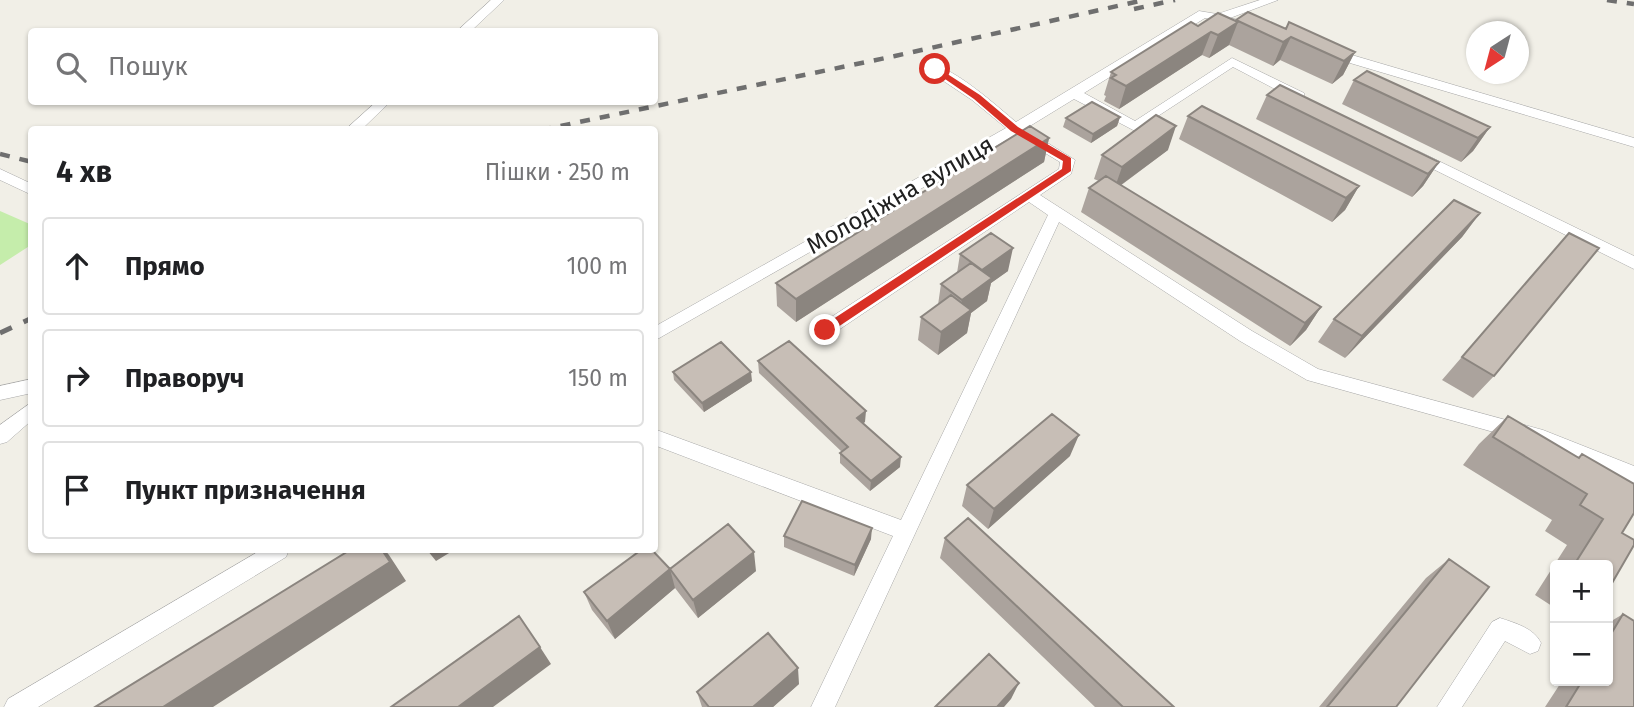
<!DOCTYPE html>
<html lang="uk">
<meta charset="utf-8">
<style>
body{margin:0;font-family:"Fira Sans",sans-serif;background:#f2f2f2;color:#202124}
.controls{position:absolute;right:21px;bottom:21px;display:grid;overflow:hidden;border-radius:7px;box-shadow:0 2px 5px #0004}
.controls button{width:63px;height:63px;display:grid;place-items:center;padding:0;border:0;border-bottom:2px solid #e0e0e0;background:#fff;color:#202124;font:35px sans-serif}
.compass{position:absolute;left:1466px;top:21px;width:63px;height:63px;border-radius:50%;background:#fff;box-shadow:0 2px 5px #0004;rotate:216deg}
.stop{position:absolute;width:21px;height:21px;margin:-16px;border:5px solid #d93025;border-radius:50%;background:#fff}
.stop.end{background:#d93025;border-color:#fff;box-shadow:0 2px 7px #0008}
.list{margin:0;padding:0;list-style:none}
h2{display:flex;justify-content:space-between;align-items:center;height:91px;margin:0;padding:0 28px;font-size:30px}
h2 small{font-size:23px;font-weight:400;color:#757577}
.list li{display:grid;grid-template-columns:46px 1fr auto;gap:21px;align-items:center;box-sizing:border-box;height:98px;margin:0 14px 14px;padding:0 14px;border:2px solid #e0e0e0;border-radius:7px}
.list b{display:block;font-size:26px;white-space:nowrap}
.list em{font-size:23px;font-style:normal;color:#757577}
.icon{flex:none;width:38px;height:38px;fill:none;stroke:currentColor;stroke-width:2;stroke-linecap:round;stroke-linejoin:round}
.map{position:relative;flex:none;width:1634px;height:707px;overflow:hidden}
.search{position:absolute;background:#fff;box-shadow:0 2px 5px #0004;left:28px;top:28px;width:630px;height:77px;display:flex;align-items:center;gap:18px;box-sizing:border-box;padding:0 24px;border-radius:7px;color:#757577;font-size:26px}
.panel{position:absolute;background:#fff;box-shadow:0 2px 5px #0004;left:28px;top:126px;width:630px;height:427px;border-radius:7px}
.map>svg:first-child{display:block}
.grass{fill:#c5edab}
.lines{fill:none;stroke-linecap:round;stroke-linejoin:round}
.minor-casing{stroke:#a8a8a8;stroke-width:1}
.minor{fill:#fff;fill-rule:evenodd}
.rail-far1{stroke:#6f6f6f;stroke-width:4.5;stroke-dasharray:10 10;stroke-linecap:butt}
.rail{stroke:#6f6f6f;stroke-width:5;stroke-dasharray:13 13;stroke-linecap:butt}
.wall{fill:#aba39d}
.shaded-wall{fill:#8b857f}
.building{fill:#c7beb6;stroke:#8b857f;stroke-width:2}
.route{fill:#d93025}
.labels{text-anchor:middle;stroke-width:6;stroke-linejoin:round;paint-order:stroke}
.street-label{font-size:24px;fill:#212121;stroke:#fff}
</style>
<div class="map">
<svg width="1634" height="707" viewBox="0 0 1634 707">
<rect width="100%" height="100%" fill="#f1efe7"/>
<path class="grass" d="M0 211 32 225 31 245 0 265Z"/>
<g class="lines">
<defs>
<path id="minor" d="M491 0H504L470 32H456Z
M1260 0H1278L1230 18 1239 20V26L1205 18 1084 93 1135 121 1232 58 1304 93V99H1294L1233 67 1135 131 1074 99 1025 129 1075 160 1071 174 1040 195 1252 331 1318 369 1543 430 1634 466V483L1540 445 1307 380 1240 341 1059 222 835 707H811L893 536 654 445V429L901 520 1048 215 1029 202 831 335H819L816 330 819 325 1059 169 1060 162 1015 135 654 341V327L1006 128 972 100 930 72V66C950 63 1000 109 1016 122L1199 11 1217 14Z
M1328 48 1634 138V147L1323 55V49Z
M376 102H390L361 130H345Z
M1418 151 1634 256V269L1413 159 1411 156Z
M0 169 32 184V195L0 180Z
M32 379V393L0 400V386Z
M32 402V420L7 442 0 444V425Z
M261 550H289L286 557 38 707H4L8 699Z
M1500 618C1515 623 1534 628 1541 643L1538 651 1530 654 1505 641 1462 707H1437L1492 622Z"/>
</defs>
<use href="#minor" class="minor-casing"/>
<use href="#minor" class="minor"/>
<path class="rail-far1" d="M1607 0 1634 4
M1134 9 1175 0
M541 130 895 56 1144 0
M0 154 32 162"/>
<path class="rail" d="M0 333 32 318"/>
</g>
<path class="wall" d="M1235 21 1355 52 1343 75 1332 84 1280 60 1273 66 1229 45 1209 58 1202 55 1119 109 1104 101 1106 96 1104 95 1111 72 1198 26Z
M1354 80 1490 127 1473 151 1461 162 1342 104Z
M1267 95 1439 162 1423 186 1412 197 1256 119Z
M1188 116 1359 186 1345 210 1332 222 1179 139Z
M1120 117 1117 126 1091 143 1063 127 1066 118Z
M1049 138 1044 162 796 322 777 306 776 283Z
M1168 150 1120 186 1321 307 1306 330 1290 346 1081 212 1089 188 1099 181 1094 179 1102 155Z
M1480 213 1462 237 1345 358 1318 342 1334 319Z
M1569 233 1494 376 1473 398 1442 380Z
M960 254 1008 271 991 283 987 301 971 313 967 333 938 355 918 340 921 317 938 305 941 284 957 273Z
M758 361 865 422 863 423 900 467 870 491 840 463V453L842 452 759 373Z
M673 372 752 381 704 412 674 380Z
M1508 416 1578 457 1582 454 1622 533 1608 565H1555V608L1535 595 1567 545 1545 531 1552 520 1463 465 1479 444Z
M1070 456 988 529 962 506 967 485Z
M784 536 871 539 854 576 784 547Z
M945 538 1174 707H1095L940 558Z
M1449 559 1396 707H1319L1426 578Z
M670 569 756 571 698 618 675 588 615 639 592 610 584 592Z
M1623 614 1634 707H1545L1562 681H1608V623Z
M799 684 773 707H702L697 692Z"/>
<path class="shaded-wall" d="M1238 22 1229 45 1209 58 1218 35Z
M1211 32 1202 55 1119 109 1126 86Z
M1291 37 1280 60 1273 66 1283 42Z
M1355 52 1343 75 1332 84 1344 61Z
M1120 117 1117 126 1091 143 1093 134Z
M1176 126 1168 150 1114 190 1122 167Z
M1490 127 1473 151 1461 162 1478 138Z
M1049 138 1044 162 796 322V299Z
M1439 162 1423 186 1412 197 1428 174Z
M1359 186 1345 210 1332 222 1346 198Z
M1480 213 1462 237 1345 358 1362 336Z
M1013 248 1008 271 991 283 987 301 971 313 967 333 938 355 941 332 958 320 962 300 982 270Z
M1321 307 1306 330 1290 346 1305 323Z
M751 372 752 381 704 412 702 403Z
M866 411 865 422 856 428 857 418Z
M1079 435 1070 456 988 529 994 509Z
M901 457 900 467 870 491 871 481Z
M872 528 871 539 854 576 855 565Z
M382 550H385L389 555 406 581 213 707H163Z
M427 550H454L436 561Z
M754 552 756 571 698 618 693 600Z
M670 569 675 588 615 639 607 621Z
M540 647 551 664 493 707H458Z
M798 668 799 684 773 707H753Z
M1019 683 1011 699 1004 707H997Z"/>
<path class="building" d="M1248 12 1286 29 1289 22 1355 52 1344 61 1291 37 1283 42 1236 20Z
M1218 13 1238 22 1218 35 1211 32 1126 86 1111 78 1116 75 1111 72 1191 22 1198 26Z
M1367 71 1490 127 1478 138 1354 80Z
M1280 85 1439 162 1428 174 1267 95Z
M1092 102 1120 117 1093 134 1066 118Z
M1202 106 1359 186 1346 198 1188 116Z
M1156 115 1176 126 1122 167 1102 155Z
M1030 126 1049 138 796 299 776 283Z
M1106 176 1321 307 1305 323 1089 188Z
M1454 200 1480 213 1362 336 1334 319Z
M991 233 1013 248 982 270 960 254Z
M1569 233 1599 248 1494 376 1462 357Z
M971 263 992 278 962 300 941 284Z
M951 295 971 310 941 332 921 317Z
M789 341 866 411 857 418 901 457 871 481 840 453 848 447 758 361Z
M721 342 751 372 702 403 673 372Z
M1052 414 1079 435 994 509 967 485Z
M1508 416 1579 458 1582 454 1634 484V513L1622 533 1634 540V545L1608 590V565H1574L1603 519 1580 505 1587 494 1493 437Z
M802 501 872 528 855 565 784 536Z
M968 518 1174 707H1123L945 538Z
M728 524 754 552 693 600 670 569Z
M350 550H382L390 562 163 707H95Z
M641 550H652L670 569 607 621 584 592Z
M1449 559 1489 587 1396 707H1327Z
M1623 614 1634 621V707H1566L1582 681H1608V639Z
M519 616 540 647 458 707H391Z
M768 633 798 668 753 707H709L697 692Z
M989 654 1019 683 997 707H935Z"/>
<path class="route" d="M935 66 980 95 1018 127 1071 158V171L829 333H821V327L1062 169 1063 161 1011 131 974 99 932 70Z"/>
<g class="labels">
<g class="street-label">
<text transform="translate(900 195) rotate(-30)" y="8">Молодіжна вулиця</text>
</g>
</g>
</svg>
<div class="controls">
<button>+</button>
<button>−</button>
</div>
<svg class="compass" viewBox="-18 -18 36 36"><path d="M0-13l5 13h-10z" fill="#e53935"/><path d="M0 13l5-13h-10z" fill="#757577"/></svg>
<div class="stop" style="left:935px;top:69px"></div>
<div class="stop end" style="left:825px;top:330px"></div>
<div class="search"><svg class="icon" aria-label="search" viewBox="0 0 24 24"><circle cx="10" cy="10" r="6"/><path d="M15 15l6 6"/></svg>Пошук</div>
<section class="panel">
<h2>4 хв<small>Пішки · 250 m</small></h2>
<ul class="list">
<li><svg class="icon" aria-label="ahead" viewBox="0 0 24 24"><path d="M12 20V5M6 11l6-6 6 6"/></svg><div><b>Прямо</b></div><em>100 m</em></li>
<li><svg class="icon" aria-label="right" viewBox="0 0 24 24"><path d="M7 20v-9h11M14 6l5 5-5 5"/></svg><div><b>Праворуч</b></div><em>150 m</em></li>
<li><svg class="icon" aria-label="arrive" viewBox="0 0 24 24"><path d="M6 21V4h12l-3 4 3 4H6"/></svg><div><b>Пункт призначення</b></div></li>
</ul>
</section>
</div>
